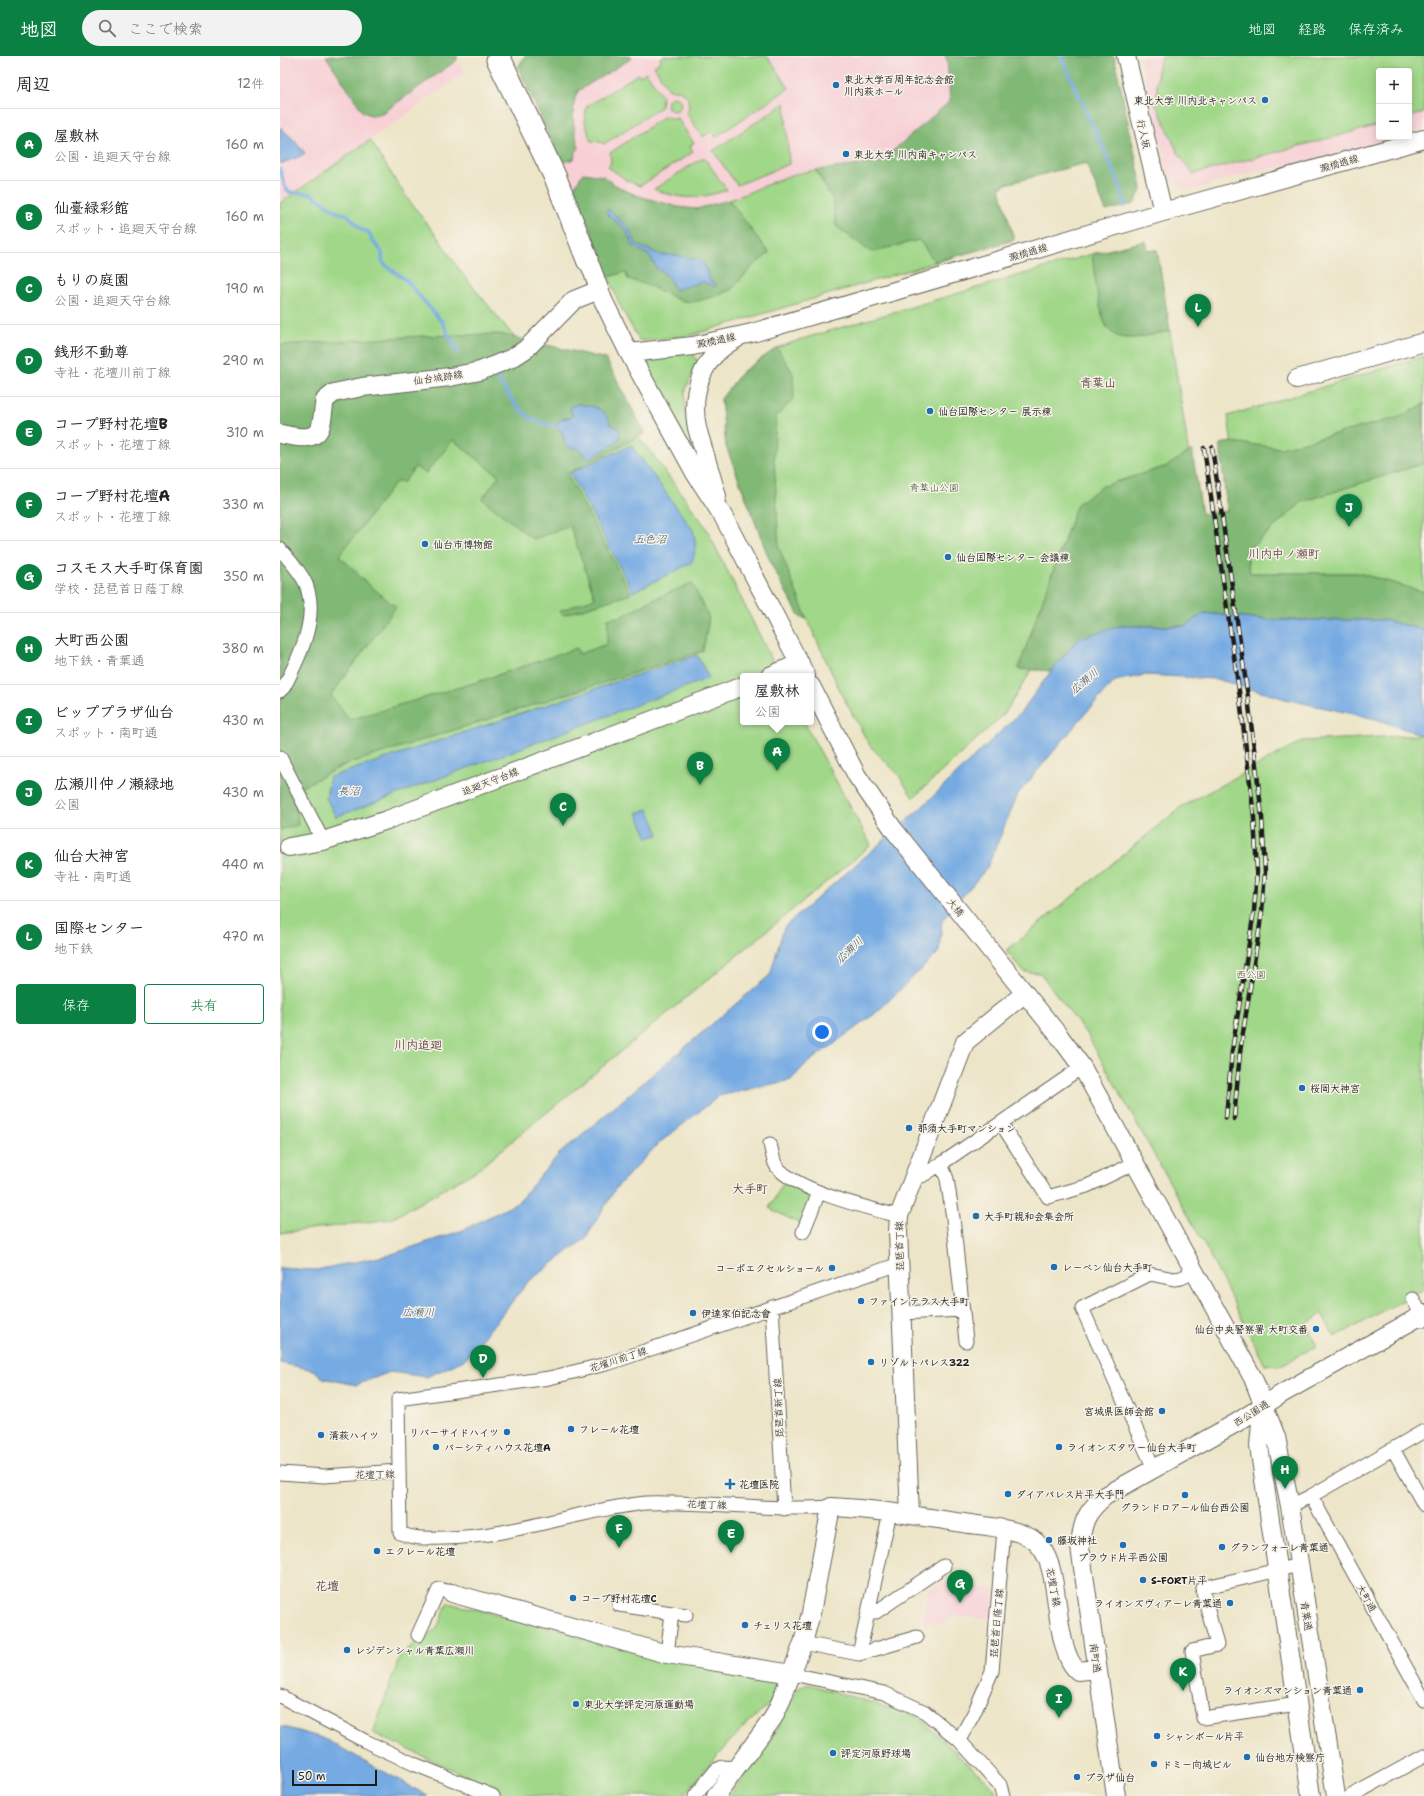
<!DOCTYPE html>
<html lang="ja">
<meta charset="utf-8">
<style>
body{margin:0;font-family:"Shantell Sans","Klee One",sans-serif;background:#f2f2f2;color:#222}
.controls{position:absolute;right:12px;top:12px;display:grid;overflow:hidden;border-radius:4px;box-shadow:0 2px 10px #0003}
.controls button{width:36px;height:36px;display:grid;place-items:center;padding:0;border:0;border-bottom:1px solid #e0e0e0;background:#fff;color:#222;font:20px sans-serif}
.scale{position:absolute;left:12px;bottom:10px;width:85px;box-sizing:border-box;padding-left:4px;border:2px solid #1c1c1c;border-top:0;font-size:11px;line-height:14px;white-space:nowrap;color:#1c1c1c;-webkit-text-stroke:3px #f7f3e8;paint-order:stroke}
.you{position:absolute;left:542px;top:976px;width:14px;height:14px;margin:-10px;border:3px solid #fff;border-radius:50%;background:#1a73e8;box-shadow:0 0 0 6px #1a73e833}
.badge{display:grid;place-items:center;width:26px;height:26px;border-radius:50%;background:#0b8043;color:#fff;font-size:13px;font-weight:700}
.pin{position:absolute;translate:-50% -33px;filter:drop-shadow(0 1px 2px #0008)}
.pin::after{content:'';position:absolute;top:21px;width:14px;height:12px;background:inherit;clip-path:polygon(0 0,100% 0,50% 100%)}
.popup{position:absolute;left:460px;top:617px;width:74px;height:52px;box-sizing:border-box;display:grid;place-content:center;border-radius:4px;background:#fff;filter:drop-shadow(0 1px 3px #0005);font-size:13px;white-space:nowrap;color:#767676}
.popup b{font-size:15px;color:#222}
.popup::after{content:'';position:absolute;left:50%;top:100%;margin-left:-8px;border:8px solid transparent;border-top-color:#fff}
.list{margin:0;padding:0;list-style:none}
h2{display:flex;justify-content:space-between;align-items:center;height:52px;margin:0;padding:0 16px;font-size:17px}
h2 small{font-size:13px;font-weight:400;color:#767676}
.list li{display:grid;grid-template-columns:26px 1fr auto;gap:12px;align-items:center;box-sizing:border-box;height:72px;padding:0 16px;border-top:1px solid #e0e0e0}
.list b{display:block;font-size:15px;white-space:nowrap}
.list p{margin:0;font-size:13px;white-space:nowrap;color:#767676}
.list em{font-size:13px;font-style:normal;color:#767676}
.actions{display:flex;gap:8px;padding:12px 16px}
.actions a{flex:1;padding:9px 0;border:1px solid #0b8043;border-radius:4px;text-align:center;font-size:14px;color:#0b8043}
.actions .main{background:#0b8043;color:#fff}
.icon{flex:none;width:22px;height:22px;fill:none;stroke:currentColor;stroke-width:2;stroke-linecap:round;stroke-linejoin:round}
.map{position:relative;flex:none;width:1144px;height:1740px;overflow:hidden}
header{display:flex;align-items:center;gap:24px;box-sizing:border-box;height:56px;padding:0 20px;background:#0b8043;color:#fff}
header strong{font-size:19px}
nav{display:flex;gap:22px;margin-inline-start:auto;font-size:14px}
.search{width:280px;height:36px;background:#f2f2f2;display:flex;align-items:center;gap:10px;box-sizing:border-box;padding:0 14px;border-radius:22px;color:#767676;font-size:15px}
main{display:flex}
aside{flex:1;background:#fff}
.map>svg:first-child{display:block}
.built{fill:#f7cfd5}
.green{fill:#a0d788;stroke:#5e7a52}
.forest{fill:#80b874;stroke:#4e6a48}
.water{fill:#76aae3;stroke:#496380}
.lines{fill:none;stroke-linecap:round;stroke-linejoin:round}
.stream{stroke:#76aae3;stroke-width:3.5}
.street-casing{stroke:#656258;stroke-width:15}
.secondary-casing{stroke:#656258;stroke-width:20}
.street{stroke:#fff;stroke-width:13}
.secondary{stroke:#fff;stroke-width:18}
.rail-casing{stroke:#1c1c1c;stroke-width:4.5}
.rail{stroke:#f7f3e8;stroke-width:3;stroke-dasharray:9;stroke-linecap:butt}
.poi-dot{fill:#1f6fb2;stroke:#f7f3e8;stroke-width:1.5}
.labels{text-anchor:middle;stroke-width:3;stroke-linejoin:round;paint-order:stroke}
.poi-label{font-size:10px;font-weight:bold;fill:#1c1c1c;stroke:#f7f3e8;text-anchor:start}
.street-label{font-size:10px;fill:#1c1c1c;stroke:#f7f3e8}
.park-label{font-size:10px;fill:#44543c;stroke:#f7f3e8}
.water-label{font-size:11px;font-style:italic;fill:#40556c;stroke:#f7f3e8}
.quarter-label{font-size:12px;font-weight:bold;fill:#664746;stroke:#f7f3e8}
</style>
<header>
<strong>地図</strong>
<div class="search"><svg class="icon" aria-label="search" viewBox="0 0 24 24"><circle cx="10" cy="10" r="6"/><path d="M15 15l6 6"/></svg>ここで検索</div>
<nav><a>地図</a><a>経路</a><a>保存済み</a></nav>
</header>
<main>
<aside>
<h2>周辺<small>12件</small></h2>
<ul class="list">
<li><span class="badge">A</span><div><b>屋敷林</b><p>公園 · 追廻天守台線</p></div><em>160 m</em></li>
<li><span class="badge">B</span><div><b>仙臺緑彩館</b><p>スポット · 追廻天守台線</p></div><em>160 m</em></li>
<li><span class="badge">C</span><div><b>もりの庭園</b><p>公園 · 追廻天守台線</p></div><em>190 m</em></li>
<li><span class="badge">D</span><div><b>銭形不動尊</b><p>寺社 · 花壇川前丁線</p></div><em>290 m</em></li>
<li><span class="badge">E</span><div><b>コープ野村花壇B</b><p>スポット · 花壇丁線</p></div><em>310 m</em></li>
<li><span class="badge">F</span><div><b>コープ野村花壇A</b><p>スポット · 花壇丁線</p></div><em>330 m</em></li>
<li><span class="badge">G</span><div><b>コスモス大手町保育園</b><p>学校 · 琵琶首日蔭丁線</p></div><em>350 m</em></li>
<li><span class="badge">H</span><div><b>大町西公園</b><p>地下鉄 · 青葉通</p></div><em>380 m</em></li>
<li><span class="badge">I</span><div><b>ビッププラザ仙台</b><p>スポット · 南町通</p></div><em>430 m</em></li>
<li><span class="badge">J</span><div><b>広瀬川仲ノ瀬緑地</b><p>公園</p></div><em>430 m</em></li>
<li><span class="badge">K</span><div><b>仙台大神宮</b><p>寺社 · 南町通</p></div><em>440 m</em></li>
<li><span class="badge">L</span><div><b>国際センター</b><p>地下鉄</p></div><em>470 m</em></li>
</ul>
<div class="actions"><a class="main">保存</a><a>共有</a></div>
</aside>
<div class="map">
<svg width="1144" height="1740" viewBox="0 0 1144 1740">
<rect width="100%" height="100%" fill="#f7f3e8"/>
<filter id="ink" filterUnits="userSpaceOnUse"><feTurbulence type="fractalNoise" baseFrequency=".025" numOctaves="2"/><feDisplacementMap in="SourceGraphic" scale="8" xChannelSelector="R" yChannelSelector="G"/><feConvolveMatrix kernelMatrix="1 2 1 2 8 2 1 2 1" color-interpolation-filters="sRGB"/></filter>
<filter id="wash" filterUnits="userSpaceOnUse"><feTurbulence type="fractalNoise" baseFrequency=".012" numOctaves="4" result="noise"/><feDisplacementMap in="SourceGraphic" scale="16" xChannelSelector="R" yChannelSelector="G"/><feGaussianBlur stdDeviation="0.9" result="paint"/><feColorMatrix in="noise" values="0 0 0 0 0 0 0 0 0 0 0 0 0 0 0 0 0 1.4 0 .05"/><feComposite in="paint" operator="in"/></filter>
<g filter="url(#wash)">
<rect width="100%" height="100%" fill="#ede5c8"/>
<path class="built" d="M0 0H177V4L185 17 0 147Z
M350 0H834L862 132 854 148 826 155 806 107 726 128 719 133 734 184 590 116 536 114 508 120 449 144 416 153 398 151 377 146 352 138 335 129 301 150 259 59 352 2Z
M860 0H1144V73L1129 77V15H1099V81H1116L1035 104 964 118 909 135 889 123Z
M662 1527 715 1533 712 1563 675 1560 659 1568 643 1566 648 1533Z"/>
<path class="green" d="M383 0H487L509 32 436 81 432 75 423 81 406 57 409 52 408 42 400 34H389L374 10 381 5 380 2Z
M882 0H1144V57L1129 61V15H1099V69L913 118 898 97 876 48 878 11Z
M366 16 382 40 381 51 324 88 320 86 311 85 305 67 306 51 358 18 360 20Z
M387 48a7 7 0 1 1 14 0a7 7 0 1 1-14 0Z
M505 47 509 108 457 129 433 95Z
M385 60 393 63 397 62 414 87 410 90 413 96 360 130 348 125 328 111 331 107 330 97Z
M90 84 125 139 159 183 180 215 240 288 0 322V147Z
M424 101 447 134C419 143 402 145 374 133Z
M536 114 590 116 690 196 412 279 363 285 359 284 339 248 329 221 335 129C356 140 392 155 417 153 445 149 479 131 506 121 516 117 526 116 536 114Z
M866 185 868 195 877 194 907 384 915 475 822 501 725 657 633 742 618 718 590 690 563 641 527 563 520 561 492 510 446 390 441 343 462 316 497 292 522 283 812 198Z
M412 296 419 308C413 318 406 328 405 339 403 359 411 380 416 398L414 399 368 314 367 309 369 303Z
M1144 300V389L962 462 948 360Z
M342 361 370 395 425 470 500 620H463V666H524L591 789 196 1115 111 1163 0 1177V383Z
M1144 407V536L1078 517H970L966 496 1022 446Z
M1141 679 1144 680V1233L1055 1281 1042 1258 1026 1268 1037 1290 999 1310 985 1309 924 1188 808 980 760 917 744 916 726 895 901 751 1022 685Z
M505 1124 534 1138 522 1169 489 1152Z
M168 1547 492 1622 500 1634C494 1647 475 1660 464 1671 442 1693 423 1716 403 1740H229L93 1677 120 1600 157 1572Z
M528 1628 637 1660 714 1732 717 1740H449L498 1673 517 1633Z"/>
<path class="forest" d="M46 0H177V4L104 56 94 60 83 56Z
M245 0H350L352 2 298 35C289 53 294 74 299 92L295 97 294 103 284 106 280 103 238 11Z
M664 0H834L862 132 854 148 826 155 806 107 726 128 720 132 734 184 655 206 639 184 591 196 556 170 553 145 536 114 599 107 670 45 667 3Z
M303 117 323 120 335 129 352 138 398 151 416 153 449 144 489 197 471 212 452 233 439 239 414 246 401 245 370 230 348 223 345 216 329 221 294 132Z
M866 185 868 195 877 194 890 275C877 277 861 283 847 282 841 282 833 279 828 273 819 261 814 214 812 198Z
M220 278 326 303 365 377 287 418 351 538 283 559 280 555 315 542 290 470 253 483 202 443 219 420 173 384 146 417 135 411 124 426H116L59 500 78 517 77 519 116 551 51 639 69 664 200 625 297 592 299 598 327 588 328 563 343 560 372 544 412 527 429 562 423 595 64 709 16 734 18 769 0 774V289L140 280Z
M497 292 513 317 514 342 496 361 494 400 499 492 527 563 520 561 492 510 446 390 441 343 462 316Z
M1144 348V407L1022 446 966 496 970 517H1078L1144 536V574L1104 564H991L924 557 906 570H840L799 582 771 615 738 613 797 448 823 430 887 410 912 394 922 458 947 455 940 388 951 386 1001 392 1120 361Z"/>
<path class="water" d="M0 71 13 83 25 97 21 100 0 108Z
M328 153 348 171 357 189 381 199H395L420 204 425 210 430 225 437 229 436 231 423 226 395 234 388 220 376 212 370 200 353 190 347 176 342 170 326 157Z
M298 348C313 350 326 352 330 368L339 372 340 377 338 386 308 403 299 393 288 391 285 388 282 376 275 370 281 363 293 361 290 352 292 350Z
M351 389 413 474C416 486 417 495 411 507L353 536 290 417Z
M924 557 991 564H1104L1144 574V680L1096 663 1009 644 936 623 865 619 835 625 804 659 738 738 707 812 662 864 659 896 596 957 526 1008 511 1024 439 1040 378 1088 336 1132 306 1182 248 1226 186 1303 147 1321 110 1316 76 1329 43 1322 34 1314 0 1307V1212L36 1214 109 1199 183 1174 237 1147 279 1098 490 919 504 871 642 751 742 655 771 615 799 582 840 570H906Z
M417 599 429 622 56 761 46 742 50 721Z
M368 753 379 778 368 782 357 757Z
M0 1670 43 1682 148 1740H0Z"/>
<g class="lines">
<path class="stream" d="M781 0 839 127 845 150
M0 113 5 131 9 136 31 138 59 157 67 158 82 174 89 176 92 184 102 196V205L106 210 126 224 162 266 178 297
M217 322C234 347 243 366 275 370"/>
</g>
</g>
<g filter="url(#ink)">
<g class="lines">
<defs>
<path id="street" d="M213 4 272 125 304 207 311 211V202L280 121 224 1
M0 493C8 503 23 518 27 531 38 564 19 602 4 631L0 635
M0 701 43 785
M721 1067 768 1141 807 1130 855 1107
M490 1088C492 1095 493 1106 497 1111 517 1135 588 1152 619 1160
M661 1108 667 1123 673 1162 686 1285
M634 1122 642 1120 661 1108 802 1011
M523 1176 539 1136
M1133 1243 1144 1264
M492 1251 504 1453
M621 1257 683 1254
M1113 1393 1144 1449
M874 1413 802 1252 870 1218 894 1223 901 1222 914 1216
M0 1417 44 1420 119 1415
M1031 1440 1144 1644
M1010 1450 1031 1440 1144 1375
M551 1451C498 1455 446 1447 394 1447 382 1447 369 1446 358 1448 292 1456 231 1481 165 1482 148 1482 136 1484 120 1477L118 1343 269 1322 330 1307 619 1208
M339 1549 392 1557 387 1598
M588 1556H596L664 1510
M392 1557 406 1559
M138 1579 159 1533 172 1537
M523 1587 579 1598 610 1456
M579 1598 637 1581
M512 1618 604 1637 645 1656 679 1684 720 1729 723 1740
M0 1640 85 1685 134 1708 213 1740
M1017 1648 923 1662 912 1595 937 1589 922 1532 1019 1509
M679 1684 694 1657 712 1615 724 1474
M415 1740 436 1714 443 1711 456 1712
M1071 1740 1144 1700"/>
<path id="secondary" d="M846 0 883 156
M311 211 323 244 349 297 415 417 443 460 526 620
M349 297 413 290 472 277 883 156 1144 83
M1017 323 1144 286
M0 378C13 380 36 388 41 369 43 361 43 353 45 344L54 337 82 331 170 321 200 315 232 302 246 293 294 244 319 234
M437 440 417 372C410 336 422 300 456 283
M490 620 520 607
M531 630 577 720 614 774 780 981 802 1011 973 1322 996 1381 1010 1450 1056 1740
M9 791 43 785 107 764 463 630
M982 1353 979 1390 1031 1740
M630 1459 618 1175 619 1160 685 986 745 937
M172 1537 387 1598 512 1618
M436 1740 493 1662 501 1645 523 1587 531 1557 551 1451C595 1453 639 1460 683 1467 703 1470 741 1472 756 1486 771 1500 773 1522 776 1541 779 1562 782 1602 798 1615L817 1613
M836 1740 800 1491C802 1466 806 1456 825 1440L956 1367 1003 1337 1144 1258"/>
</defs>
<use href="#street" class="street-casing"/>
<use href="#secondary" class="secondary-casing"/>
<use href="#street" class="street"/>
<use href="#secondary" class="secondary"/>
<defs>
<path id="rail" d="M932 391 968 641 982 761 985 816 982 856 960 996 954 1063
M924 392 960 642 974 761 977 815 974 855 952 995 946 1062"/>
</defs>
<use href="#rail" class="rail-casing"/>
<use href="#rail" class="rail"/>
</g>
</g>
<g class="poi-dot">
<circle cx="556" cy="29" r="4"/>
<circle cx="985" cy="44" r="4"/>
<circle cx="566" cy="98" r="4"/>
<circle cx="650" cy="355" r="4"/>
<circle cx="145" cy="488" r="4"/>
<circle cx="668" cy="501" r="4"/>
<circle cx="1022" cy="1032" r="4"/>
<circle cx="629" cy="1072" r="4"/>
<circle cx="696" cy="1160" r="4"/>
<circle cx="774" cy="1211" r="4"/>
<circle cx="552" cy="1212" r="4"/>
<circle cx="581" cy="1245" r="4"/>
<circle cx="413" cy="1257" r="4"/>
<circle cx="1036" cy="1273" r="4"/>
<circle cx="591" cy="1306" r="4"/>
<circle cx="882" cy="1355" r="4"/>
<circle cx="291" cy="1373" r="4"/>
<circle cx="227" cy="1376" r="4"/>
<circle cx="41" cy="1379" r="4"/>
<circle cx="156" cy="1391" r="4"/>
<circle cx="779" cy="1391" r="4"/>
<path d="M448 1422h4v4h4v4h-4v4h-4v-4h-4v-4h4z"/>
<circle cx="728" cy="1438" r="4"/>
<circle cx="905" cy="1439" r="4"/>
<circle cx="769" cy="1484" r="4"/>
<circle cx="843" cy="1489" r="4"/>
<circle cx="942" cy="1491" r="4"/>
<circle cx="97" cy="1495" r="4"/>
<circle cx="863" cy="1524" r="4"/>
<circle cx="293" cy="1542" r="4"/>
<circle cx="950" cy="1547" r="4"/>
<circle cx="465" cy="1569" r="4"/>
<circle cx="67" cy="1594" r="4"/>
<circle cx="1080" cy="1634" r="4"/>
<circle cx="296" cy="1648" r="4"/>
<circle cx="877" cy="1680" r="4"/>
<circle cx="553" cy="1697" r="4"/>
<circle cx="967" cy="1701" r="4"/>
<circle cx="874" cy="1708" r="4"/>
<circle cx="797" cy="1721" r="4"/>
</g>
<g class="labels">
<g class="poi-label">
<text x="564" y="27">東北大学百周年記念会館<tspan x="564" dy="12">川内萩ホール</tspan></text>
<text x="977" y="48" text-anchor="end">東北大学 川内北キャンパス</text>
<text x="574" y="102">東北大学 川内南キャンパス</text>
<text x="658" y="359">仙台国際センター 展示棟</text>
<text x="153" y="492">仙台市博物館</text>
<text x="676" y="505">仙台国際センター 会議棟</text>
<text x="1030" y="1036">桜岡大神宮</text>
<text x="637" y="1076">那須大手町マンション</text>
<text x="704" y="1164">大手町親和会集会所</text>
<text x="782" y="1215">レーベン仙台大手町</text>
<text x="544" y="1216" text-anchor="end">コーポエクセルショール</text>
<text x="589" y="1249">ファインテラス大手町</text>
<text x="421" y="1261">伊達家伯記念會</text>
<text x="1028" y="1277" text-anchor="end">仙台中央警察署 大町交番</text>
<text x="599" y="1310">リゾルトパレス322</text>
<text x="874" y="1359" text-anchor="end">宮城県医師会館</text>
<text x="299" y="1377">フレール花壇</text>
<text x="219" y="1380" text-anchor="end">リバーサイドハイツ</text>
<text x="49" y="1383">清萩ハイツ</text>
<text x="164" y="1395">バーシティハウス花壇A</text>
<text x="787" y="1395">ライオンズタワー仙台大手町</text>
<text x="459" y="1432">花壇医院</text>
<text x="736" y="1442">ダイアパレス片平大手門</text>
<text x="905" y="1455" text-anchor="middle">グランドロアール仙台西公園</text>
<text x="777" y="1488">藤坂神社</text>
<text x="950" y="1495">グランフォーレ青葉通</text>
<text x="105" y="1499">エクレール花壇</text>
<text x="843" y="1505" text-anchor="middle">プラウド片平西公園</text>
<text x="871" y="1528">S-FORT片平</text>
<text x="301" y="1546">コープ野村花壇C</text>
<text x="942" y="1551" text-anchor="end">ライオンズヴィアーレ青葉通</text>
<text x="473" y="1573">チェリス花壇</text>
<text x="75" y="1598">レジデンシャル青葉広瀬川</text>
<text x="1072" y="1638" text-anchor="end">ライオンズマンション青葉通</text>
<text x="304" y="1652">東北大学評定河原運動場</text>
<text x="885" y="1684">シャンボール片平</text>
<text x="561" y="1701">評定河原野球場</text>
<text x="975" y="1705">仙台地方検察庁</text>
<text x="882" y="1712">ドミー向城ビル</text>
<text x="805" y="1725">プラザ仙台</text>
</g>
<g class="street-label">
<text transform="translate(864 78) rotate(77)" y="4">行人坂</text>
<text transform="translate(1059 107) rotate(-16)" y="4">澱橋通線</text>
<text transform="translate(748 196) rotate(-16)" y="4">澱橋通線</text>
<text transform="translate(436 284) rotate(-12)" y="4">澱橋通線</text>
<text transform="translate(158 321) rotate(-8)" y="4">仙台城跡線</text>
<text transform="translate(210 725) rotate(-21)" y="4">追廻天守台線</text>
<text transform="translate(676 851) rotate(51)" y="4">大橋</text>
<text transform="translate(619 1190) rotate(-91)" y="4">琵琶首丁線</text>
<text transform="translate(338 1303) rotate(-18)" y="4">花壇川前丁線</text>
<text transform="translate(498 1352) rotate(-92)" y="4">琵琶首新丁線</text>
<text transform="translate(971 1357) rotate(-32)" y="4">西公園通</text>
<text transform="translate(95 1418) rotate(-1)" y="4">花壇丁線</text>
<text transform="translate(427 1448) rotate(2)" y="4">花壇丁線</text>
<text transform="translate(774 1531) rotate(79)" y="4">花壇丁線</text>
<text transform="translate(1087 1542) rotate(61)" y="4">大町通</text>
<text transform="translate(1027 1560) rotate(81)" y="4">青葉通</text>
<text transform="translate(716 1567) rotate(-85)" y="4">琵琶首日蔭丁線</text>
<text transform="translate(816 1602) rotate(82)" y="4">南町通</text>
</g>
<g class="park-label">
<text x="654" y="435">青葉山公園</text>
<text x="971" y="922">西公園</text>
</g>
<g class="water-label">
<text x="370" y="487">五色沼</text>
<text transform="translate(804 625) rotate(-40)" y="4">広瀬川</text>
<text x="69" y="739">長沼</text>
<text transform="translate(569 894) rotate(-44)" y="4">広瀬川</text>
<text x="138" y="1260">広瀬川</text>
</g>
<g class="quarter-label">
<text x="818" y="331">青葉山</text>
<text x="1004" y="502">川内中ノ瀬町</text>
<text x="138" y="993">川内追廻</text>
<text x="470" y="1137">大手町</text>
<text x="47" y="1534">花壇</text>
</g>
</g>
</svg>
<div class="controls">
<button>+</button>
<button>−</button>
</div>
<div class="scale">50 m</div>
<div class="you"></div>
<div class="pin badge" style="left:497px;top:715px">A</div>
<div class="popup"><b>屋敷林</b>公園</div>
<div class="pin badge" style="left:420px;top:729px">B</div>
<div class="pin badge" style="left:283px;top:770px">C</div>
<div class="pin badge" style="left:203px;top:1322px">D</div>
<div class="pin badge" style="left:451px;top:1497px">E</div>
<div class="pin badge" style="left:339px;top:1492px">F</div>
<div class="pin badge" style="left:680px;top:1547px">G</div>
<div class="pin badge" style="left:1005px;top:1433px">H</div>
<div class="pin badge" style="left:779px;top:1662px">I</div>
<div class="pin badge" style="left:1069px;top:471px">J</div>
<div class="pin badge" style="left:903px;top:1635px">K</div>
<div class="pin badge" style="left:918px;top:271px">L</div>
</div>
</main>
